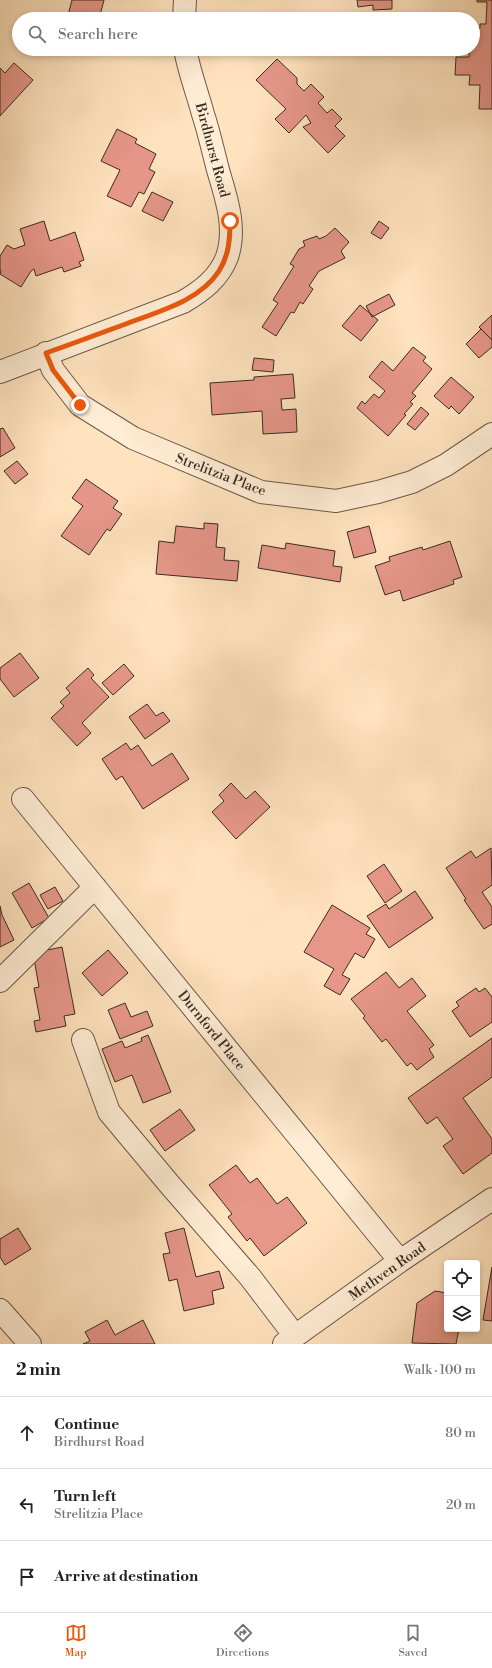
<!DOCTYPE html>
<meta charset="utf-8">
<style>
body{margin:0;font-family:"Libre Bodoni",serif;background:#f2f2f2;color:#202124}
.controls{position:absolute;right:12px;bottom:12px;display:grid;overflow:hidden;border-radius:4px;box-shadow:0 2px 6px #0003}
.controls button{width:36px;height:36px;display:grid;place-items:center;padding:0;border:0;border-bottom:1px solid #e0e0e0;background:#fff;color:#202124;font:20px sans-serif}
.stop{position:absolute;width:12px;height:12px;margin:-9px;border:3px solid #ea580c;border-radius:50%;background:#fff}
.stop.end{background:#ea580c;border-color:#fff;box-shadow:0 1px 4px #0008}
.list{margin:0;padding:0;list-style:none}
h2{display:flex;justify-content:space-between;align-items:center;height:52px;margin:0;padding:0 16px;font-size:17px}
h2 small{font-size:13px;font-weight:400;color:#757577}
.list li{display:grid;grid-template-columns:26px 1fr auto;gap:12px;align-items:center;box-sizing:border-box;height:72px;padding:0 16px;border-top:1px solid #e0e0e0}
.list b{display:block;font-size:15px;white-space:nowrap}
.list p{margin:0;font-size:13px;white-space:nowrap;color:#757577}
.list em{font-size:13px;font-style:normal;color:#757577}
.icon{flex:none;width:22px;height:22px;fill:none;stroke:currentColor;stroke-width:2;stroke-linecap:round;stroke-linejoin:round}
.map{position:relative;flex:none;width:492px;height:1344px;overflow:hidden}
.search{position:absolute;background:#fff;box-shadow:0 2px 6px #0003;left:12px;right:12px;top:12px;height:44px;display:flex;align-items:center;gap:10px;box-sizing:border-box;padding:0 14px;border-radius:22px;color:#757577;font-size:15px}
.sheet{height:268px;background:#fff}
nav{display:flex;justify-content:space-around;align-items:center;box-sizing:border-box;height:56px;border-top:1px solid #e0e0e0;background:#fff;font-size:11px;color:#757577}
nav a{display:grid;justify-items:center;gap:2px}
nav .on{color:#ea580c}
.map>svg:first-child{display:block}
.building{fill:#e7978a;stroke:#3a2b23}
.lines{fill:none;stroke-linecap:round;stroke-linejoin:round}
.minor-casing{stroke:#6b594a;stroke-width:24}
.minor{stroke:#ffedd5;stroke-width:22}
.route{stroke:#ea580c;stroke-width:5}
.labels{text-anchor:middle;stroke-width:4;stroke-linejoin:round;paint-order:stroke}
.street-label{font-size:14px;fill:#3a2b23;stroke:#ffedd5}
</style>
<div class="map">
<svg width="492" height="1344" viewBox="0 0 492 1344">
<rect width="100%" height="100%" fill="#ffe3be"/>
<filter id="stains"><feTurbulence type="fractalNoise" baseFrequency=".005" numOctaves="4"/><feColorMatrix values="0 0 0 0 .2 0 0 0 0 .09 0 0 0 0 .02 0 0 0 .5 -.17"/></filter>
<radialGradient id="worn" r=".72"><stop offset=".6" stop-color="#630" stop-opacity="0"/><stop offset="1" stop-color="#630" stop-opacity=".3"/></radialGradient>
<path class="building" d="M72 0H104L99 19H67Z
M357 0H392V9L373 10V5L358 7Z
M477 0H492V109H479L480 85H469L470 75H455L456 57H469V49H473V28H480V24H486L487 2H477Z
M277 59 297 78V84L304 91 311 84 324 97 318 103 327 113 332 109 342 119 335 126 345 136 328 153 303 127 311 123 306 115 289 133 275 119 286 109 256 80Z
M14 63 33 80 0 116V68L5 73Z
M117 129 137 139 135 143 156 154 149 169 155 172 144 194 139 192 131 207 107 196 120 170 101 161Z
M152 192 173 202 163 221 142 211Z
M44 221 50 241 75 232 84 260 79 262 81 266 64 272 62 267 36 276 34 269 31 271 21 287 0 274 1 271 0 270V256L7 245 14 249 25 245 20 229Z
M379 221 389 228 381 239 371 233Z
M335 228 349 242 341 251 345 258 319 271 309 286 313 289 303 304 300 302 294 313 291 312 276 336 262 327 278 303 273 300 294 266 290 264 299 249 305 246 303 241 317 236 319 239 326 236Z
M389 294 395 305 372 317 366 306Z
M360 305 378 320 361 341 342 326Z
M492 315V340L479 327Z
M481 329 492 340V347L479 358 466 344Z
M413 347 426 357 423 361 432 369 412 393 416 396 410 402 413 404 404 414 406 415 388 436 357 408 362 401 365 404 374 394 379 398 385 391 369 377 382 361 393 371Z
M254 358 274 360 273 372 252 370Z
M293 374 295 398 281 399 282 410 296 409 297 432 263 434 262 411 212 415 210 383 254 380V377Z
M451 377 474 397 459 414 451 406 449 409 434 396Z
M421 407 429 414 415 430 407 424Z
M3 428 15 448 0 457V429Z
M17 461 28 474 15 484 4 471Z
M86 479 118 501 113 508 122 514 110 531 107 529 89 555 61 536 83 506 72 498Z
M204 523 218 524 216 547 225 548 224 560 239 561 237 581 156 574 159 541 174 543 176 526 204 529Z
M369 526 376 552 354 558 347 532Z
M450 541 462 577 453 580 454 584 403 601 400 590 385 595 375 566 390 561 389 557 422 547 423 550Z
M286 543 335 551 333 566 342 567 340 582 258 568 262 545 285 549Z
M20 653 39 678 14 697 0 679V668Z
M124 664 134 676 113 695 102 683Z
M88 668 94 675 91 678 109 697 82 723 91 733 77 746 51 718 64 706 60 702 70 693 66 688Z
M147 704 156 716 163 712 170 721 145 739 129 717Z
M126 743 131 750 138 745 152 766 172 753 189 779 143 809 122 776 116 780 102 759Z
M231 783 246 799 255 791 270 807 236 839 212 812 224 801 219 795Z
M491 848 492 885 482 892 492 907V924L484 929 464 900 466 899 446 868 471 851 476 858Z
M384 864 402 891 385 903 367 876Z
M29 883 49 918 32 928 12 893Z
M55 887 63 901 48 909 40 895Z
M415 891 433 918 389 948 367 916 386 904 389 909Z
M332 905 370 928 366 934 375 939 364 958 355 953 342 975 350 979 340 995 324 986 334 969 304 952Z
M0 906 2 915 14 940 0 947Z
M62 947 75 1014 64 1016 66 1026 36 1032 34 1021 40 1020 34 988 39 987 33 953Z
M108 950 128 973 102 996 82 973Z
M386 972 399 988 412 978 426 996 407 1011 434 1045 429 1049 434 1057 417 1070 411 1063 407 1066 386 1039 382 1042 363 1018 365 1016 351 999Z
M476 988 479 992 485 988 492 997V1022L470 1037 452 1011 459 1006 456 1002Z
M125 1003 131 1017 147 1011 153 1026 120 1039 108 1010Z
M148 1035 171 1092 143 1103 132 1075 115 1082 102 1049 122 1041 125 1048 142 1041 141 1038Z
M492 1038V1077L463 1098 492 1139V1153L463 1174 443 1146 453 1139 437 1117 427 1124 408 1098Z
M180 1109 195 1130 165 1151 150 1130Z
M236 1165 250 1183 257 1178 277 1204 287 1197 307 1223 264 1256 250 1238 247 1241 228 1217 232 1214 209 1185Z
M18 1228 31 1249 5 1265 0 1257V1239Z
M184 1228 196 1277 219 1271 224 1288 212 1291 214 1304 184 1311 177 1279 169 1281 163 1254 170 1253 165 1233Z
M492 1267V1321L483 1320Z
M435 1291 447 1293V1329H459L456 1344 412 1343 417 1303Z
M107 1320 115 1335 143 1320 155 1344H83L90 1341 85 1332Z"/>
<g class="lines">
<defs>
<path id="minor" d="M184 19 185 0
M46 353 53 370 80 405 133 438 261 492 336 501 378 492 412 482 446 465 492 434
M0 372 183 302C202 291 219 278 227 257 237 228 226 197 218 170 213 151 209 132 203 114 197 92 189 71 185 49
M23 799 400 1261
M0 981 95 887
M83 1040 109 1112 170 1185 250 1277 295 1336
M0 1310 30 1344
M284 1344 400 1261 492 1199"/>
</defs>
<use href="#minor" class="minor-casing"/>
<use href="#minor" class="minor"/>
</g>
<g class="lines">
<path class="route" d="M80 405 53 370 46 353C72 344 98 334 123 325 156 312 199 302 219 271 229 255 230 239 230 221"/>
</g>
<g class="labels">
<g class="street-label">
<text transform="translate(213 150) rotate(75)" y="5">Birdhurst Road</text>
<text transform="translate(221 474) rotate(21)" y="5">Strelitzia Place</text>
<text transform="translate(212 1030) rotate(51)" y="5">Durnford Place</text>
<text transform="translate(387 1271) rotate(-35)" y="5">Methven Road</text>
</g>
</g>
<rect width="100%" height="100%" filter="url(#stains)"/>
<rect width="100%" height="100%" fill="url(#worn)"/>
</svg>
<div class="controls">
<button><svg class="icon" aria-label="locate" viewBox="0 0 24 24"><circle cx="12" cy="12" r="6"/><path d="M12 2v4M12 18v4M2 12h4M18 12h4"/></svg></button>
<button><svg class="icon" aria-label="layers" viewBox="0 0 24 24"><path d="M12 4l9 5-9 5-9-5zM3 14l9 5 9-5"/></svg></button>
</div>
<div class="stop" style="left:230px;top:221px"></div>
<div class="stop end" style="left:80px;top:405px"></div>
<div class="search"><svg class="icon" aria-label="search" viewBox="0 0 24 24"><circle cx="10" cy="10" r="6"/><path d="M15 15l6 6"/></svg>Search here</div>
</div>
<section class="sheet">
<h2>2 min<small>Walk · 100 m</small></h2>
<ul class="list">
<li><svg class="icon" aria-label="ahead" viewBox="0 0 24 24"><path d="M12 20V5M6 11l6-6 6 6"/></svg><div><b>Continue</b><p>Birdhurst Road</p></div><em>80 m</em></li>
<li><svg class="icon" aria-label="left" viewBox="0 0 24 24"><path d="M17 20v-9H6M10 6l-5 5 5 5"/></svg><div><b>Turn left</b><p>Strelitzia Place</p></div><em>20 m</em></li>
<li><svg class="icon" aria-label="arrive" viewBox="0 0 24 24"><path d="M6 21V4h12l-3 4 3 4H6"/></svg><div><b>Arrive at destination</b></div></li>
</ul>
</section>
<nav>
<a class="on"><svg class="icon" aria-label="map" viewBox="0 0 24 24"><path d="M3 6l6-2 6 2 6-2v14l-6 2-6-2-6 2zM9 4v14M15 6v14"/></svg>Map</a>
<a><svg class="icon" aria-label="directions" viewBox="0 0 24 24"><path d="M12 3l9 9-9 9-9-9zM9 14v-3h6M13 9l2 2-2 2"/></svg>Directions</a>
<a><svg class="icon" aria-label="saved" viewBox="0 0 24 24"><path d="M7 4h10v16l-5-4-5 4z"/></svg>Saved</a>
</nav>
